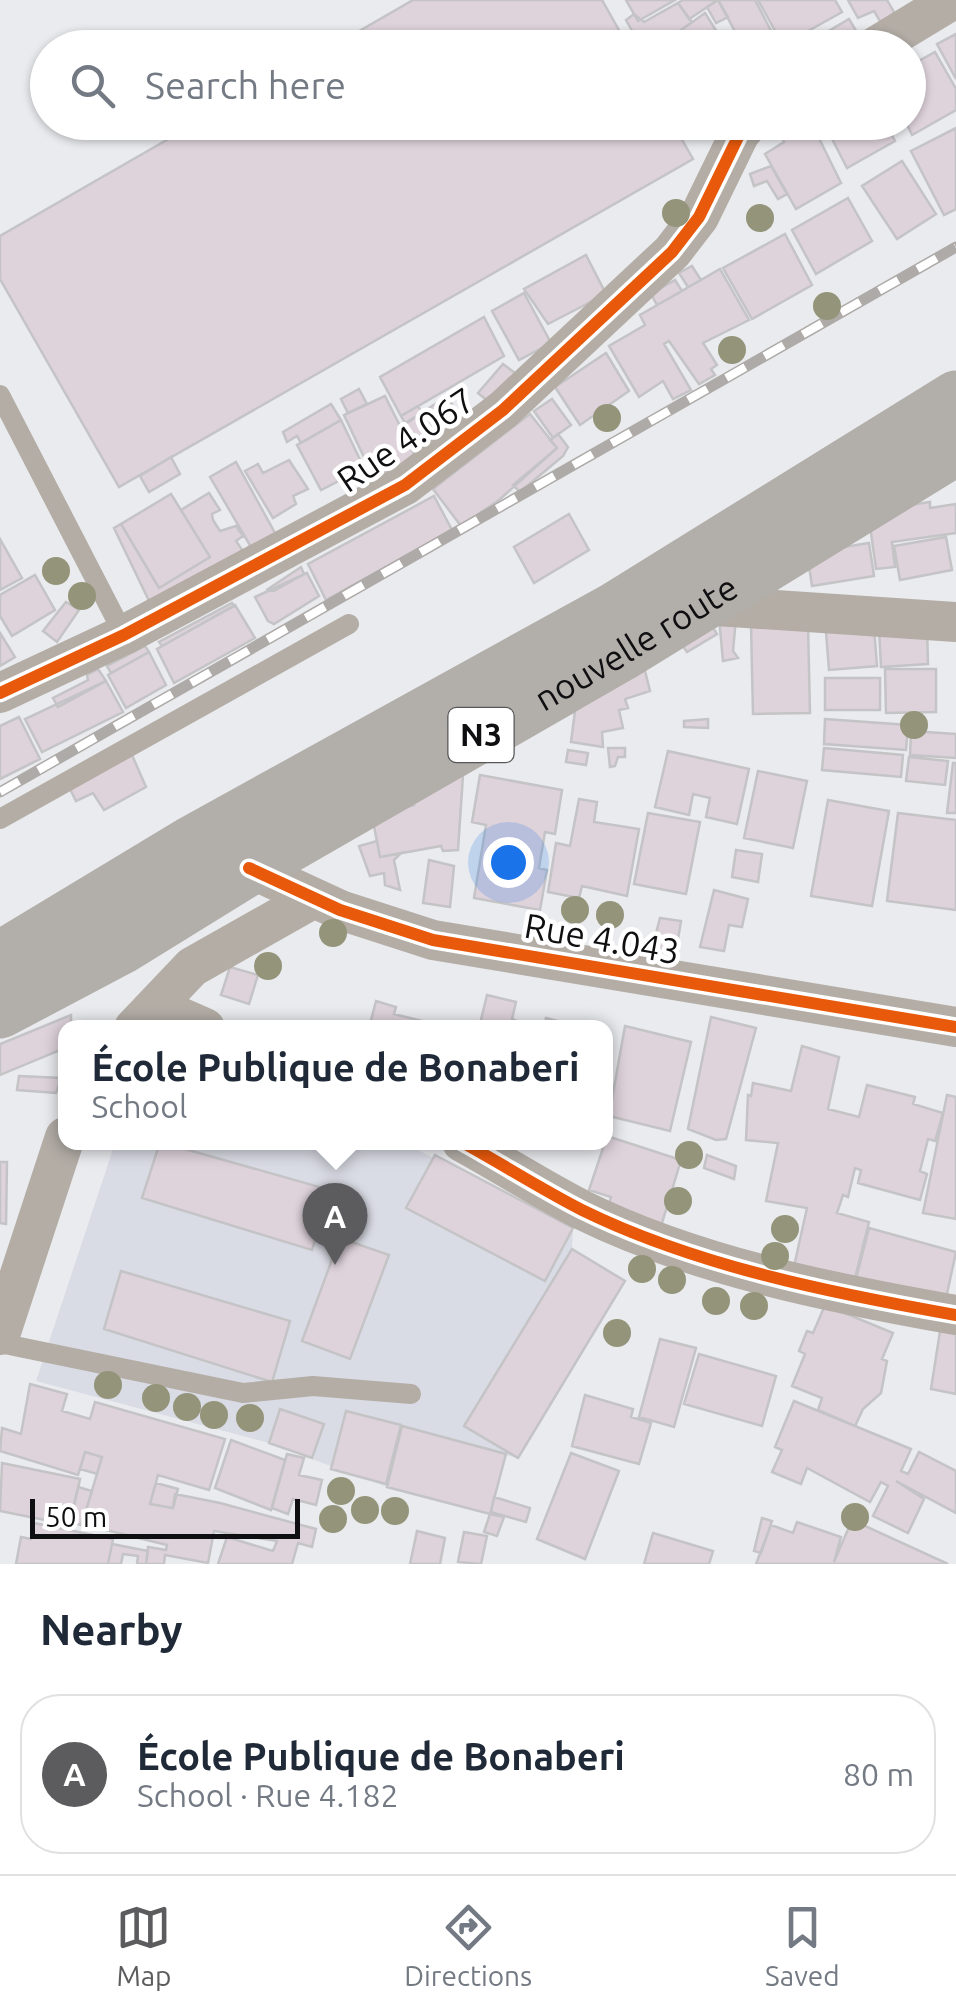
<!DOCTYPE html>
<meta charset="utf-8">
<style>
body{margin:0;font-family:Ubuntu,sans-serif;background:#f2f2f3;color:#1f2937}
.scale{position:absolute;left:30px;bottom:25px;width:270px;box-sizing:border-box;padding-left:10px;border:5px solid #0f0f11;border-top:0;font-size:28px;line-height:35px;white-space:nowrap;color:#0f0f11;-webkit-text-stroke:8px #fff;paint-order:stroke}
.you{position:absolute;left:508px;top:862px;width:35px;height:35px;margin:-25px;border:8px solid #fff;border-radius:50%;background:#1a73e8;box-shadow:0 0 0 15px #1a73e833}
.badge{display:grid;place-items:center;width:65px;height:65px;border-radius:50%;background:#5c5c5e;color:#fff;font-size:32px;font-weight:700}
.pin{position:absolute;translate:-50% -82px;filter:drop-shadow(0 2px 5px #0008)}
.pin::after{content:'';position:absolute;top:52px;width:35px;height:30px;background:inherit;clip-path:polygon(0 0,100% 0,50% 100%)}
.popup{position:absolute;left:58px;top:1020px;width:555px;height:130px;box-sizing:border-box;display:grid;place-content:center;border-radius:20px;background:#fff;filter:drop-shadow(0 2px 8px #0005);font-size:32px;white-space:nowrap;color:#747a83}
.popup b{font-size:38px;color:#1f2937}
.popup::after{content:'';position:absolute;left:50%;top:100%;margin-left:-20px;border:20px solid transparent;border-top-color:#fff}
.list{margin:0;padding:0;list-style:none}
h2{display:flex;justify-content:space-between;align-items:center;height:130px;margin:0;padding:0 40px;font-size:42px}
h2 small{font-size:32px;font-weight:400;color:#747a83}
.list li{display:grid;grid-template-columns:65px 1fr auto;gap:30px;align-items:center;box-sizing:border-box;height:160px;margin:0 20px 20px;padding:0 20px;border:2px solid #e0e1e3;border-radius:40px}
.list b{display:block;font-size:38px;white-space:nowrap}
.list p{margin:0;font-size:32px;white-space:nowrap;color:#747a83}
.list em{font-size:32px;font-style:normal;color:#747a83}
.icon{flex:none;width:55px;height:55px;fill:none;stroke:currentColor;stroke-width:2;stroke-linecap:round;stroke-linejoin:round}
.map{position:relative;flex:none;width:956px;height:1564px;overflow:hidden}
.search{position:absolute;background:#fff;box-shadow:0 2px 8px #0004;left:30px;right:30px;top:30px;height:110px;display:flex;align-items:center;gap:25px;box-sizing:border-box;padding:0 35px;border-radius:55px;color:#747a83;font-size:38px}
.sheet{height:310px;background:#fff}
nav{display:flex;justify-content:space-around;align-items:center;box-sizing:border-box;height:140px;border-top:2px solid #e0e1e3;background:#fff;font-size:28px;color:#747a83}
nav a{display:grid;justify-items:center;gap:5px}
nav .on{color:#5c5c5e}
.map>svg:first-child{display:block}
.built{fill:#dadce5}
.building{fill:#dfd3db;stroke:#c4c3c5;stroke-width:2.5}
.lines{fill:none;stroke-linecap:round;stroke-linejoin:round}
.service{stroke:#b3ada6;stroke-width:20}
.minor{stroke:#b3ada6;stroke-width:40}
.trunk{stroke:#b2aeaa;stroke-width:55}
.rail-casing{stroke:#aeaaa8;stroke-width:11}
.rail{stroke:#fff;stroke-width:8;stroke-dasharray:22;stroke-linecap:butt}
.cycleway-casing{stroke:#fff;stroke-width:19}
.cycleway{stroke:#e8590c;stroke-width:12}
.tree{fill:#939479}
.labels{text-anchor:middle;stroke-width:9;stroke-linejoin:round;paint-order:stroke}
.shield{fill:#fff;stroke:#575758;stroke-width:2.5}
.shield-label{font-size:32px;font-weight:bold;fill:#0f0f11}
.street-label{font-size:35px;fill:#0f0f11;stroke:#fff}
</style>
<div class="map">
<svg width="956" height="1564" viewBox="0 0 956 1564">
<rect width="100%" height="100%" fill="#eaebee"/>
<path class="built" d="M115 1143H404L573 1228 572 1249 625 1281 518 1458 506 1455 491 1512 387 1487 269 1443 36 1381Z"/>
<path class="building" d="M413 0H602L629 48H330Z
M626 0H675L638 21Z
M683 0H718L689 19 678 3Z
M718 0H755L780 48H744Z
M718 0 728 17 716 23 707 7Z
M758 0H835L842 12 783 45Z
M848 0H887L899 21 884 28 874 11 858 18Z
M678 3 692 22 656 48H642L626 20 634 14 644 22Z
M705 13 727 48H656Z
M849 19 862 41 850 48H829L822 35Z
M956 34V79L937 44Z
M935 52 956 89V110L912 135 906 122 912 87 908 67Z
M198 122H672L693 159 119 487 0 279V236Z
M796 122H811L841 183 796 209 765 154 784 142 780 132Z
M834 122H885L895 141 847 168 826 127Z
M956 128V209L944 215 911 151Z
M902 161 936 214 897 239 862 186Z
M771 166 787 194 778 199 767 181 754 186 750 174Z
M848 198 872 241 816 274 792 230Z
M785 234 812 285 752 319 723 268Z
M586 255 606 294 548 324 524 289Z
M692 266 701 280 688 287 679 273Z
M720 269 749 320 703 343 717 365 711 369 715 375 699 384 669 341 664 344 691 390 673 399 663 381 639 397 609 346 645 325 640 315Z
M675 280 682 291 657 305 651 294Z
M524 293 551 343 519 360 492 311Z
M484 317 504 356 401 416 380 377Z
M606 353 629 391 580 425 555 387Z
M503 364 519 376 494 406 478 393Z
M359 389 367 404 348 413 341 399Z
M385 396 416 458 374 478 344 415Z
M447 396 467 430 420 451 404 425Z
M552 399 571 425 553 438 534 411Z
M331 404 341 420 301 443 297 436 287 442 283 432Z
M418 406 422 413 405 423 401 416Z
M530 414 557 448 499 500 461 526 433 489Z
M341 420 364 468 321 490 297 445Z
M558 434 568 447 563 456 520 492 513 485 557 448 550 440Z
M171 457 180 474 149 492 140 476Z
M289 460 308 489 293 496 296 504 273 518 245 471 258 464 263 473Z
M236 462 275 533 251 547 210 477Z
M209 493 220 510 212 514 213 520 220 531 236 526 243 536 236 541 245 554 151 605 114 528 121 524 159 588 210 557 181 510Z
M171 494 210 557 159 588 121 524Z
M434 496 452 530 326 600 308 564Z
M930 502V508L956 504V533L892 542 895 567 876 569 868 511Z
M569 514 589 550 534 583 514 547Z
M946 537 952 570 900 580 894 546Z
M0 539 22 578 0 590Z
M869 543 874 576 812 586 807 553Z
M301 567 304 574 274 591 268 589Z
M307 573 319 596 274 624 268 621 255 597Z
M35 575 55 610 12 636 0 616V595Z
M66 602 79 610 57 642 43 631Z
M232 603 234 606 162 646 159 642Z
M235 605 255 638 174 683 157 649Z
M719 618H736L733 651 738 658 723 661Z
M709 621 717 634 687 652 676 636Z
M751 625H808L810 713 753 714Z
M927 625 928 664 881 667 879 628Z
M874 628 877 666 829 670 826 632Z
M0 633 15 657 0 666Z
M145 646 149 652 111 673 107 666Z
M149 652 166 685 126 708 108 675Z
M641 655 650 691 625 699 628 708 619 710 623 728 602 732 603 747 571 742 575 711 463 775 458 850 443 851 441 846 380 857 372 816 414 805 409 786Z
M98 669 106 681 58 707 53 698 88 680 87 675Z
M885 669H936V712L886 713Z
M825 678H880V710H825Z
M106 681 123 712 42 752 25 719Z
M19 717 40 759 0 779V726Z
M708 719V728L684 727V721Z
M825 719 908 725 906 750 824 744Z
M911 731 956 734V758L910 755Z
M608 748H625V757H618L615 766 610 767Z
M824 748 903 755 901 777 822 770Z
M568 750 588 753 586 765 566 762Z
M668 751 749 769 737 824 706 817 710 798 693 794 689 815 655 807Z
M132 755 146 787 104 810 93 793 76 801 69 787Z
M909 757 948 761 945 785 906 781Z
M953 763H956V813H947Z
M758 771 807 781 793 848 744 838Z
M480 775 562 790 555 834 545 832 539 868 547 870 540 910 474 898 486 825 472 822Z
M579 799 597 802 594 822 639 829 627 896 582 886 579 898 548 892 556 843 570 846Z
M828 800 889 811 872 906 811 896Z
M648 813 700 822 686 894 634 884Z
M898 813 956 820V910L887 901Z
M377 841 380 857 401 853 394 860 400 890 385 885 384 873 370 876 359 846Z
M736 850 762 854 758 882 732 877Z
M429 860 454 866 450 907 423 903Z
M714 890 748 899 742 927 729 925 724 951 700 947Z
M660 918 681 921 677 945 654 941Z
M654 941 677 945 675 954 652 950Z
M230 967 258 975 249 1004 221 995Z
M487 995 516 1002 512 1019 532 1028H479Z
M376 1001 396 1007 394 1014 450 1028H369Z
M71 1015V1028H65V1048L0 1075V1044Z
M711 1017 756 1028 726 1139 716 1140 688 1129Z
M546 1018 584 1028H544Z
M625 1026 691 1042 670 1131 609 1116Z
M802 1046 839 1057 828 1109 859 1117 867 1085 915 1097 913 1104 943 1113 935 1141 928 1139 920 1171 927 1174 920 1200 858 1183 861 1170 855 1168 848 1197 843 1195 837 1213 869 1222 853 1286 793 1271 807 1208 766 1201 778 1143 746 1140 748 1095 751 1096 753 1083 791 1091Z
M19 1076 61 1078 56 1093 17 1090Z
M947 1095 956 1097V1219L923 1213Z
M607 1136 681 1160 659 1233 606 1215 611 1197 589 1190Z
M160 1142 330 1190 312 1250 142 1198Z
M435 1155 573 1228 545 1281 406 1208Z
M707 1155 736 1166 734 1179 704 1168Z
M0 1162H7L6 1224 0 1223Z
M869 1228 956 1252 945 1303 856 1279Z
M340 1238 389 1255 350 1359 302 1341Z
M572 1249 625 1281 518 1458 464 1426Z
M121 1271 290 1321 272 1382 104 1329Z
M825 1305 893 1333 882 1359 887 1361 881 1393 863 1409 855 1426 818 1410 822 1398 792 1386 805 1354 799 1351 807 1331 813 1333Z
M941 1325 956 1327V1394L931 1389Z
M660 1339 696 1348 674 1427 639 1417Z
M699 1354 776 1376 762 1426 684 1404Z
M30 1384 67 1394 62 1411 90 1419 95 1402 225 1439 209 1490 158 1475 150 1504 173 1508 175 1494 220 1503 316 1529 312 1547 298 1543 292 1564H218L227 1537 273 1551 277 1541 214 1531 208 1563 165 1555 164 1564H146L148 1547 166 1550 167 1545 82 1524 102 1457 85 1452 78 1475 0 1451 2 1428 21 1434Z
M585 1395 633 1409 631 1417 651 1423 639 1464 572 1446Z
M794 1401 911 1449 901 1471 908 1474 919 1452 956 1471V1513L896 1481 924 1499 908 1533 873 1516 888 1486 881 1482 870 1502 807 1468 801 1484 772 1472 782 1450 775 1447Z
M280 1409 324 1424 312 1458 269 1443Z
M346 1411 401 1425 386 1484 331 1469Z
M402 1426 506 1454 490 1514 387 1487Z
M231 1440 285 1460 271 1510 215 1488Z
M85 1452 102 1457 97 1474 80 1469Z
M571 1453 619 1471 585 1559 537 1539Z
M287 1454 304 1458 299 1475 322 1480 316 1505 293 1499 288 1514 272 1508Z
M2 1463 80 1479 70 1525 0 1511Z
M156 1483 178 1489 173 1508 150 1504Z
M78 1487 92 1491 81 1525 70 1522Z
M494 1497 530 1508 526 1522 491 1512Z
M490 1514 504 1517 497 1536 484 1532Z
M762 1518 772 1521 761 1553 754 1551Z
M852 1520 948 1564H756L771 1525 793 1533 797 1522 841 1537 834 1562Z
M34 1523 113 1539 108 1564H16L21 1537 31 1539Z
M417 1531 445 1538 440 1564H410Z
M464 1532 487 1536 481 1564 458 1562Z
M653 1533 713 1551 709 1564H644Z
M112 1544 148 1551 146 1564H137L138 1556 123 1554 121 1564H108Z"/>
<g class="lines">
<path class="service" d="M0 395 124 635
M0 819 349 624
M0 1343 243 1393 313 1386 411 1394"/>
<path class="minor" d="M873 48 952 0
M701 605 956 622
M0 693 124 635 405 485 503 410 672 252 699 217 740 133 750 122
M249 868 340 910 433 940 956 1027
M155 1006 205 1028
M134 1028 192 967 314 898
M462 1142C502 1164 541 1189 582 1210 696 1266 831 1293 956 1315
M0 1335 65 1137"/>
<g class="trunk">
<path d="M0 959 192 843 614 610 956 398"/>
<path id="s1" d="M0 1011 121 947 249 868 621 654 956 448"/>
</g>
<defs>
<path id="rail" d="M0 792 956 247"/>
</defs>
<use href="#rail" class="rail-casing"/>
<use href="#rail" class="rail"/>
<defs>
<path id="cycleway" d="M0 693 124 635 405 485 503 410 672 252 699 217 740 133 750 122
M249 868 340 910 433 940 956 1027
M462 1142C502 1164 541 1189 582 1210 696 1266 831 1293 956 1315"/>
</defs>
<use href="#cycleway" class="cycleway-casing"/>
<use href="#cycleway" class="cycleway"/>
</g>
<g class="tree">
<circle cx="676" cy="213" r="14"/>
<circle cx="760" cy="218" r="14"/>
<circle cx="827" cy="306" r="14"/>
<circle cx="732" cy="350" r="14"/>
<circle cx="607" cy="418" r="14"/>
<circle cx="56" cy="571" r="14"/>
<circle cx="82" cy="596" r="14"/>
<circle cx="914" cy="725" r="14"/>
<circle cx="575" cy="910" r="14"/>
<circle cx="610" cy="915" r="14"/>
<circle cx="333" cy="933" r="14"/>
<circle cx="268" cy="966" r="14"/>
<circle cx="689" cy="1155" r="14"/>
<circle cx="678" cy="1201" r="14"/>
<circle cx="785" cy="1229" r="14"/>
<circle cx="775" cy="1256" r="14"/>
<circle cx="642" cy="1269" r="14"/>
<circle cx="672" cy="1280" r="14"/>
<circle cx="716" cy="1301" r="14"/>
<circle cx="754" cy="1306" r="14"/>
<circle cx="617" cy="1333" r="14"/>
<circle cx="108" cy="1385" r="14"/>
<circle cx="156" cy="1398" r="14"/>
<circle cx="187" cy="1407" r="14"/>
<circle cx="214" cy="1415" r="14"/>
<circle cx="250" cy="1418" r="14"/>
<circle cx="341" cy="1491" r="14"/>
<circle cx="365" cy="1510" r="14"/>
<circle cx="395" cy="1511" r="14"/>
<circle cx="855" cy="1517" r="14"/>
<circle cx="333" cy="1519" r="14"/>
</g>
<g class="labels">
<rect class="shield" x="448.5" y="708" width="65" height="54" rx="8"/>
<g class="shield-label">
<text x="481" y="746">N3</text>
</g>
<g class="street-label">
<text transform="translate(406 440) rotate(-34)" y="12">Rue 4.067</text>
<text dy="12" stroke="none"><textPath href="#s1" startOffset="735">nouvelle route</textPath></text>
<text transform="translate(602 939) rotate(10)" y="12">Rue 4.043</text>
</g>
</g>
</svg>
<div class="scale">50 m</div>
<div class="you"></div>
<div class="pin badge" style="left:335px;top:1265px">A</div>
<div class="popup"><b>École Publique de Bonaberi</b>School</div>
<div class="search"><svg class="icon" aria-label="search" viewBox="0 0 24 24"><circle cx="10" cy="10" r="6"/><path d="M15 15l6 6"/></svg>Search here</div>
</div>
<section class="sheet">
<h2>Nearby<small></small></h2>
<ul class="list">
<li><span class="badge">A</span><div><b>École Publique de Bonaberi</b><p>School · Rue 4.182</p></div><em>80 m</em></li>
</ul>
</section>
<nav>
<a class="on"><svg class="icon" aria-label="map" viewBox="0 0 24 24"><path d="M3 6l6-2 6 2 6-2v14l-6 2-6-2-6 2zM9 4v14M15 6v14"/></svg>Map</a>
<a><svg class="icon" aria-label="directions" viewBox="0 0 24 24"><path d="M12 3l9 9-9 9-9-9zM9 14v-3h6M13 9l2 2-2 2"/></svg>Directions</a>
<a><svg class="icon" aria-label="saved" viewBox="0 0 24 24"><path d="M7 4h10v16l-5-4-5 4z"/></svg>Saved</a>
</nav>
